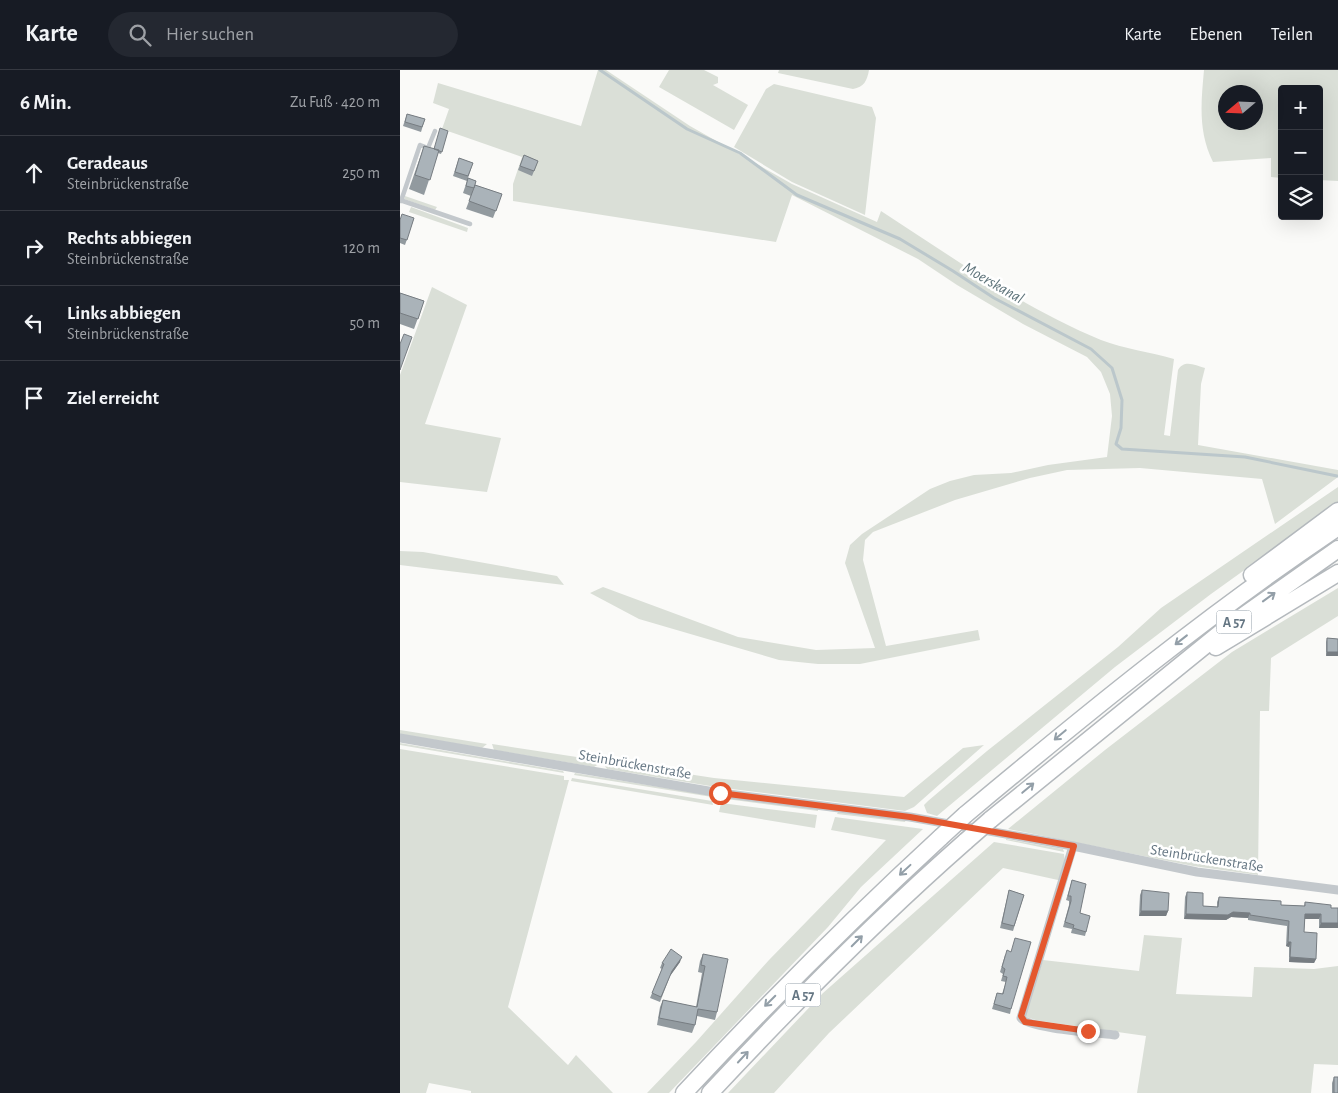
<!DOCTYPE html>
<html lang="de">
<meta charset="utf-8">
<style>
body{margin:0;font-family:"Alegreya Sans",sans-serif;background:#242831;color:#f1f3f6}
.controls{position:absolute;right:15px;top:15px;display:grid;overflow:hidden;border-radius:5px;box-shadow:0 5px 20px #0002}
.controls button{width:45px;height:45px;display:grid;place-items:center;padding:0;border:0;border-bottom:1px solid #363941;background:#171b24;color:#f1f3f6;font:25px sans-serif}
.compass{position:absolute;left:818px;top:15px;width:45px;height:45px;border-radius:50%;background:#171b24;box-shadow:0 5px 20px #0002;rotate:251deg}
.stop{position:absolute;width:15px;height:15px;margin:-11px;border:4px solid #e4572e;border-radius:50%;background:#fff}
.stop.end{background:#e4572e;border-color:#fff;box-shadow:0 1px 5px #0008}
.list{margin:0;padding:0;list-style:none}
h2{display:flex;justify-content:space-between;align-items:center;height:65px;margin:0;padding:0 20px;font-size:21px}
h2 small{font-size:16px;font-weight:400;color:#9ea1a6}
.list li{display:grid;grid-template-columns:32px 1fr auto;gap:15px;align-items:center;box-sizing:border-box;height:75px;padding:0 20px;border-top:1px solid #363941}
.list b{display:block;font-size:19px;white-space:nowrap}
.list p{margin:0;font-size:16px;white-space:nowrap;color:#9ea1a6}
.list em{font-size:16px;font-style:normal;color:#9ea1a6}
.icon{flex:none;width:28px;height:28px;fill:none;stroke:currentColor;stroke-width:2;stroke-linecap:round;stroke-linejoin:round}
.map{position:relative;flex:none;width:938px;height:1023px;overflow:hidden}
header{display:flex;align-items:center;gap:30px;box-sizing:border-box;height:70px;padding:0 25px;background:#171b24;border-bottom:1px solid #363941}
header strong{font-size:24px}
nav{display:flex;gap:28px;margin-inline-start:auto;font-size:18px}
.search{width:350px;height:45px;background:#242831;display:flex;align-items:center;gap:12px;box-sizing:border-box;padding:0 18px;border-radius:28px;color:#9ea1a6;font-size:19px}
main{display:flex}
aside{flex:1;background:#171b24}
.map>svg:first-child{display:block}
.green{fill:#dadfd7;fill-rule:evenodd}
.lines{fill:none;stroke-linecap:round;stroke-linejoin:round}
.stream{stroke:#bbc7cb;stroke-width:3}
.motorway-casing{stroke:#b4b9bd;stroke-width:19}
.service{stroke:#c3c8cc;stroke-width:4.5}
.minor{stroke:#c3c8cc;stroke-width:9}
.motorway{stroke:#fff;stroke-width:16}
.motorway-bridge-casing{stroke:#b4b9bd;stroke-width:19;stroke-linecap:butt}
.motorway-bridge{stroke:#fff;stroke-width:16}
.wall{fill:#929a9f}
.shaded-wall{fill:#777d82}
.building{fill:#aab3b9;stroke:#777d82}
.oneway{stroke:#939fa8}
.route{stroke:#e4572e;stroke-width:6}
.labels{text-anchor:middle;stroke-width:5;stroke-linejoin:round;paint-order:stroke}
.shield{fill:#fff;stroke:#939fa8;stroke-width:1}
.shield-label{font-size:14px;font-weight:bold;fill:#657683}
.street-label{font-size:15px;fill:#657683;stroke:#fff}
.water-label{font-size:16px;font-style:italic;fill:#60757c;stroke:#fff}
</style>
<header>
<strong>Karte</strong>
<div class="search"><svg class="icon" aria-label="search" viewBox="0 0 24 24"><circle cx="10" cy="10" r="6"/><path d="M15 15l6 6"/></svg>Hier suchen</div>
<nav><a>Karte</a><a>Ebenen</a><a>Teilen</a></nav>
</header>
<main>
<aside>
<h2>6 Min.<small>Zu Fuß · 420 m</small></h2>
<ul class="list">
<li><svg class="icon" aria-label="ahead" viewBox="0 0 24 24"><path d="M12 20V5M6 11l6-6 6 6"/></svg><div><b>Geradeaus</b><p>Steinbrückenstraße</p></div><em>250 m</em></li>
<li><svg class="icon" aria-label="right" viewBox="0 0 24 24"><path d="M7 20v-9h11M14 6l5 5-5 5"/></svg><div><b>Rechts abbiegen</b><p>Steinbrückenstraße</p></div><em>120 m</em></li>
<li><svg class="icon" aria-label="left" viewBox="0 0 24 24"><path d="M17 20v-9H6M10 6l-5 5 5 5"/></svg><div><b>Links abbiegen</b><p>Steinbrückenstraße</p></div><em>50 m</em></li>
<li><svg class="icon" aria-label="arrive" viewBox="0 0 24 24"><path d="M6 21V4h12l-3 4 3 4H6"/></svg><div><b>Ziel erreicht</b></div></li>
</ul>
</aside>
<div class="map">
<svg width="938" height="1023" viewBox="0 0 938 1023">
<rect width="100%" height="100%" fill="#fafaf8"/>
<path class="green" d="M198 0H206L290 56 392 114 477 152 481 141C552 187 622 237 701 270 724 279 750 282 774 289L764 365 770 366 778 300C784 289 795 295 805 298L801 314 798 375 938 400V407L875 454 862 409 740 398 667 400 630 408 555 430 473 462 465 470 463 490 486 576 578 560 580 570 460 594H418L379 590 239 549 190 523 203 517 338 567 416 580 475 578 445 493 450 475 462 464 530 419 550 411 574 405 611 403 648 395 707 387 712 346 710 324 701 302 687 287 623 254 557 215 518 189 392 125 376 172 113 131V114L122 87 42 59 49 39 33 33 38 13 181 56Z
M269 0H304L318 7V13L313 15 348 35 334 60 259 17Z
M379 0H469C467 11 464 17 453 19L378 3Z
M804 0H938V111L919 110V19H882V108L871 107V88L813 92C798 62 801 33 804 0ZM856 22V52H826V22Z
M374 14 472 37 476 48 465 145 392 112 334 77 366 19Z
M5 126 37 137 35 140 4 129Z
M11 137 68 158 67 162 9 142Z
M32 217 67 235 25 354 101 368 87 422 0 412V305Z
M938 417V433L811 524 715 597 537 746 527 743 524 735 528 731 587 681 718 577 761 538Z
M0 481 23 482 157 506 164 515 0 495Z
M938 518V546L871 588 869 641H860L858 805 793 796 608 759 705 680 832 582Z
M0 660 87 674 82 678 0 664Z
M0 673 163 701 164 703 0 675Z
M92 674 314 708 504 727 563 678 584 675 514 737 505 741 316 717 207 699 204 695 199 694 194 697 94 680Z
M0 679 164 706V710H169L108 937 168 995 176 985 213 1023H71V1021L29 1013 26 1023H0Z
M175 703 309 725 312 727 174 705Z
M172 708 312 731 313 735 171 711Z
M329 727 418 739V741L326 729Z
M321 733 417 745 415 758 319 742Z
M438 742 506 750 505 752 437 744Z
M435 747 523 759 461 817 428 857 269 1023H247L296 972 369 890 486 770 431 760Z
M606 769 663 779 664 782 606 770Z
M594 772 664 784 665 792 659 813 658 810 603 798 429 963 374 1023H328L423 923Z
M744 865 782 868 776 924 852 927 854 897 914 899 938 896V995L914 994 911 1023H737L746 966 639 951 626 947 625 945 643 890 739 901Z"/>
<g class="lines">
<path class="stream" d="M200 0 287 59 340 83 397 125 500 169 553 201 594 228 691 279 712 298 722 330 721 358 716 374 722 379 845 387 937 406"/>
<defs>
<path id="motorway" d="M852 505 938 441
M816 577 938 503
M565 745C686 644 807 545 938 457
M590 750 829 556 938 479
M284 1023C367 934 452 849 541 767
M310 1023C392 935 476 850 566 771"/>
</defs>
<use href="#motorway" class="motorway-casing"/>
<path class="service" d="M0 130 70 154
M1 131 20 75 28 78 35 61"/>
<path class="minor" d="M0 668 320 723 510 747 673 776 797 802 938 820
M673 776 621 948C627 958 699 963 715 965"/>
<use href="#motorway" class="motorway"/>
<defs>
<path id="motorway-bridge" d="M541 767 565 745
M566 771 590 750"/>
</defs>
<use href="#motorway-bridge" class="motorway-bridge-casing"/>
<use href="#motorway-bridge" class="motorway-bridge"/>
</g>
<path class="wall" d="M7 44 25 49 21 62 3 56Z
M48 61 41 84 38 83 24 125 9 119 24 76 34 79Z
M124 85 138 91 132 106 118 100Z
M59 88 73 93 67 111 53 106Z
M68 108 76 111 71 126 63 123Z
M75 115 102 124 93 148 66 139Z
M14 148 5 175 0 173V150Z
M0 223 24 231 14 259 0 254Z
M927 568 938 569 926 586V572Z
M672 810 680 843 686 862 685 866 671 863 672 859 663 857 669 835V831L666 830Z
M609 820 624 825 613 861 600 858Z
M742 820 768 841 766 846H739L740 825Z
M787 822 803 836 817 837V832L819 827 881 835 904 836 905 832 931 838H938V858H919V849H905L904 862 916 889 914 893 889 892V877L886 876 887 856 848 850V848L831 847 826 850 784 849 785 827Z
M303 884 317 942 315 950 297 946 295 955 292 963 257 955 260 937 263 930 296 937 302 903 298 902 300 891Z
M605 885 611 939 610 944 592 939 597 923 602 924 606 912 601 911 603 904 600 902Z
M280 892 270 906 260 932 250 928 262 899 260 898 262 893Z
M934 1007 938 1023H932V1013Z"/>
<path class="shaded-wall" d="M927 582H938V586H926Z
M741 841H768L766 846H739Z
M833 842 850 843 848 848 831 847 826 850 784 849 786 844Z
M905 844H921L919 849H903Z
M921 853H938V858H919Z
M888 872H891L889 877 886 876Z
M282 887 280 892 270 906 260 932 272 901Z
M890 887 916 889 914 893 889 892Z"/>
<path class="building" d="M7 44 25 49 22 57 5 52Z
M40 58 48 61 42 82 34 79Z
M24 76 39 80 30 110 15 105Z
M124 85 138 91 134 101 120 96Z
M59 88 73 93 68 106 55 102Z
M68 108 76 111 74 118 66 116Z
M75 115 102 124 96 141 69 131Z
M2 144 14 148 7 170 0 168V150Z
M0 223 24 231 18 249 0 243Z
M4 264 12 267 0 300V274Z
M927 568 938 569V582H927Z
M672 810 686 814 680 843 690 846 686 862 673 858 674 855 665 852 671 831V826H668Z
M609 820 624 825 614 856 602 853Z
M742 820 769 823 768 841H741Z
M787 822 803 823V836L818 837 819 827 881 831V835L905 836V832L931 835V838H938V853H921V844H905L904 862 917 863 916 889 890 887 891 872H888L889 851 850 845V843L833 842 828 845 786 844Z
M615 868 631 872 611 939 594 934 597 923 603 924 607 907 603 906 605 899 602 897 607 880 611 882Z
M271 879 282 887 272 901 261 927 252 923 264 894 262 893Z
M303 884 328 889 317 942 298 939 295 955 259 948 263 930 297 937 305 896 301 895Z
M934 1007H938V1023H934Z"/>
<defs><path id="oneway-shaft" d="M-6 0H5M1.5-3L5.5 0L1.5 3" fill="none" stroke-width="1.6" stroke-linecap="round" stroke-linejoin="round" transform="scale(1.25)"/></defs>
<g class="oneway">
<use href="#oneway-shaft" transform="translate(869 527) rotate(-36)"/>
<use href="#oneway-shaft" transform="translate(781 570) rotate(142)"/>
<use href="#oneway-shaft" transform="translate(660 665) rotate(140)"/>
<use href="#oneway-shaft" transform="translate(628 718) rotate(-40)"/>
<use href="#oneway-shaft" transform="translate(505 800) rotate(137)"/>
<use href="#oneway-shaft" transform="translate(457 871) rotate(-45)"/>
<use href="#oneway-shaft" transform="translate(370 931) rotate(135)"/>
<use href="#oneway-shaft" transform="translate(343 987) rotate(-47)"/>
</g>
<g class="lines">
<path class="route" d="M320 723 510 747 674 776 621 946 625 952 688 961"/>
</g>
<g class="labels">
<g class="shield">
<rect x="816.5" y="540.5" width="35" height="23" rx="4"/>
<rect x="385.5" y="913.5" width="35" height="23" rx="4"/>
</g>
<g class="shield-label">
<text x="834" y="557">A 57</text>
<text x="403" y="930">A 57</text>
</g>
<g class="street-label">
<text transform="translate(235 694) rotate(10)" y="5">Steinbrückenstraße</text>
<text transform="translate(807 788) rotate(9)" y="5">Steinbrückenstraße</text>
</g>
<g class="water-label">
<text transform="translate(594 212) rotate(30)" y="6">Moerskanal</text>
</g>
</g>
</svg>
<div class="controls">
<button>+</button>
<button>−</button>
<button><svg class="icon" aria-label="layers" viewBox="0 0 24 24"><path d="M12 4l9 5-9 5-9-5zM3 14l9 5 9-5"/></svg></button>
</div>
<svg class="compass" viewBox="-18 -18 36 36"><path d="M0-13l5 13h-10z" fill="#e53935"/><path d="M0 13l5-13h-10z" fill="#9ea1a6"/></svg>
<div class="stop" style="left:320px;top:723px"></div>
<div class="stop end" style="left:688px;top:961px"></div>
</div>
</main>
